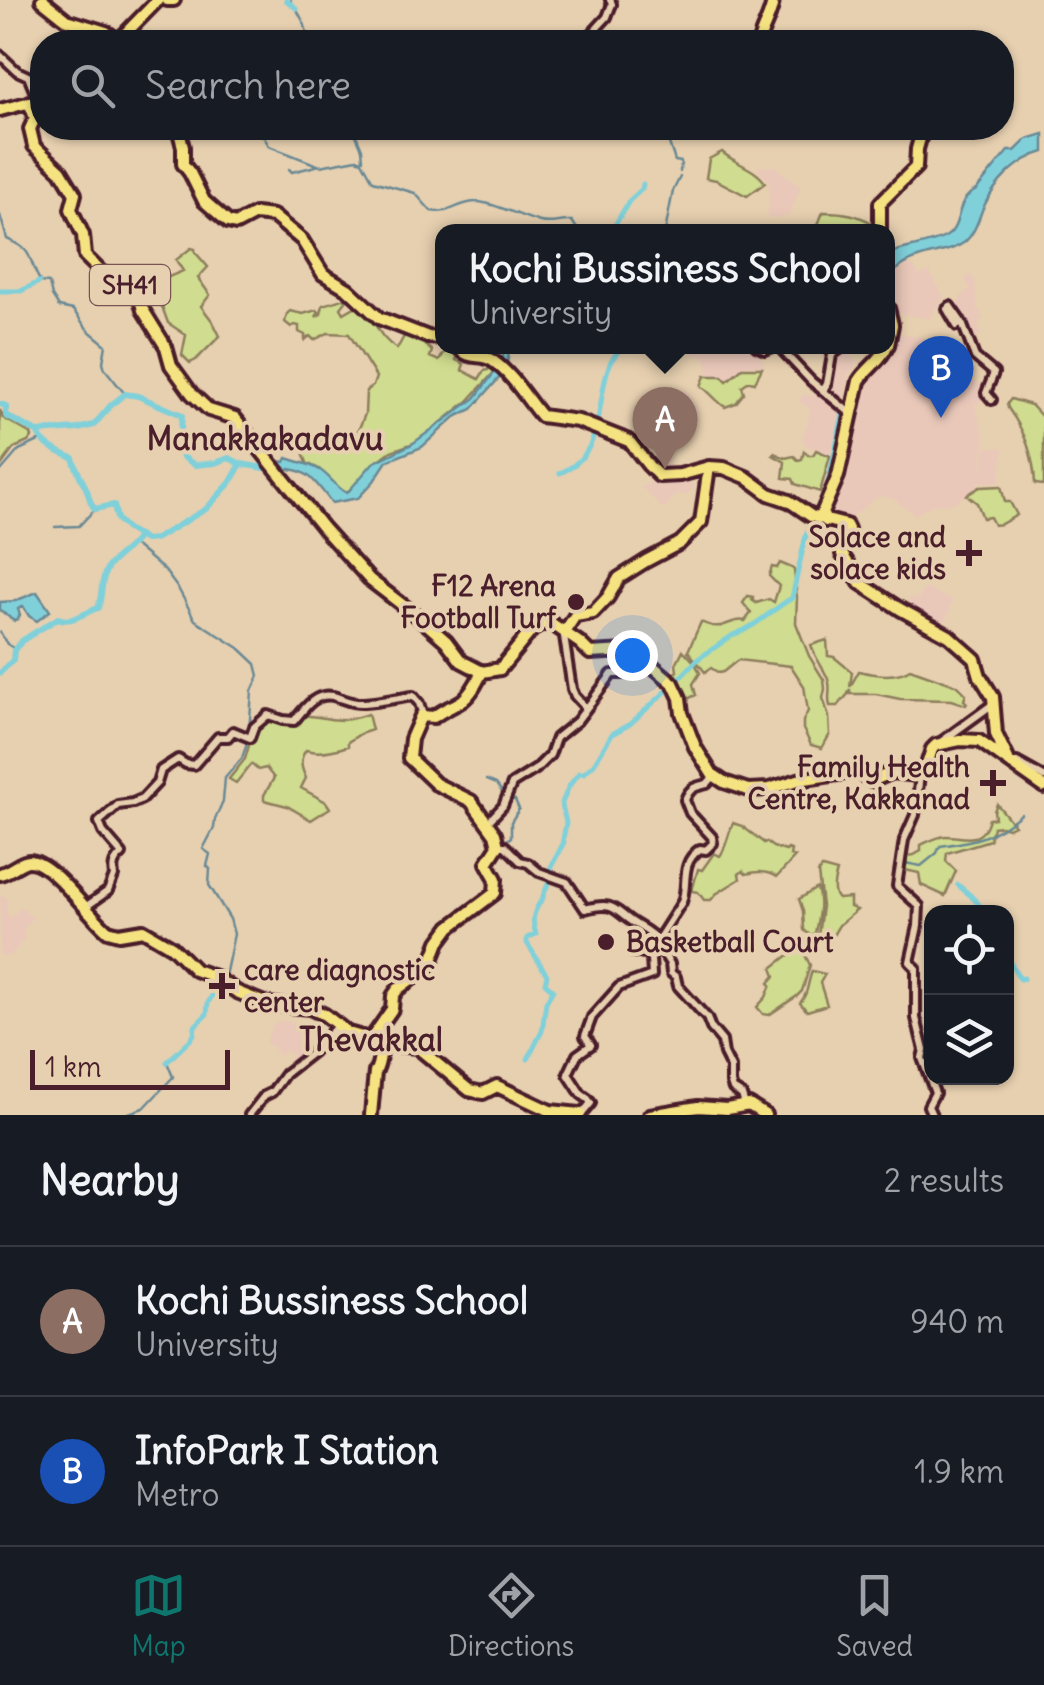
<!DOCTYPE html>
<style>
body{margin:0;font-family:Delius,sans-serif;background:#20242c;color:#f1f3f6}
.controls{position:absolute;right:30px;bottom:30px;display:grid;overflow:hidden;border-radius:20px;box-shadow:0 2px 8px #0004}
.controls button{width:90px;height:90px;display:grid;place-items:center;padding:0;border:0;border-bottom:2px solid #363941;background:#171b24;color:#f1f3f6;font:50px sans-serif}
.scale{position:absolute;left:30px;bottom:25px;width:200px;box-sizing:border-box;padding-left:10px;border:5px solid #4a1f2b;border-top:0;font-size:28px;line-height:35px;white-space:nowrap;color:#4a1f2b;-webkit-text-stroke:8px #e7d0b0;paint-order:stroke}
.you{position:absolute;left:632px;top:655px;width:35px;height:35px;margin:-25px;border:8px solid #fff;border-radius:50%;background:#1a73e8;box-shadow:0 0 0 15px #1a73e833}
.badge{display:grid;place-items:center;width:65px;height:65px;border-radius:50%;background:#0f766e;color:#fff;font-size:32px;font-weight:700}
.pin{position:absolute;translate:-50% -82px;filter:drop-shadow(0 2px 5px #0008)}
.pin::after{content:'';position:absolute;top:52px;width:35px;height:30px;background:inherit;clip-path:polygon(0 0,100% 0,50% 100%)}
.popup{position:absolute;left:435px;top:224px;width:460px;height:130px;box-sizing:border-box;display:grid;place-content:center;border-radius:20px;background:#171b24;filter:drop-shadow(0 2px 8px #0005);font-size:32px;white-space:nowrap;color:#9ea1a6}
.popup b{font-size:38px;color:#f1f3f6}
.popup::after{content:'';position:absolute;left:50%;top:100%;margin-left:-20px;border:20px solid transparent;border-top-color:#171b24}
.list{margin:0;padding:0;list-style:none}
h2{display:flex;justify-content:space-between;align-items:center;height:130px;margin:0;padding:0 40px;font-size:42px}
h2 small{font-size:32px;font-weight:400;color:#9ea1a6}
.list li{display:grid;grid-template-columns:65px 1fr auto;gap:30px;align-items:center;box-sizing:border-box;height:150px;padding:0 40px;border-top:2px solid #363941}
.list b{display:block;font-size:38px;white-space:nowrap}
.list p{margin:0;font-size:32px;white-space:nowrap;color:#9ea1a6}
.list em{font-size:32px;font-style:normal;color:#9ea1a6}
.icon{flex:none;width:55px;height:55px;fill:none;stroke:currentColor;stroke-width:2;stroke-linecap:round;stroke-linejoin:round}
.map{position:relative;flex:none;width:1044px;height:1115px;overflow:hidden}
.search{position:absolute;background:#171b24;box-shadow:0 2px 8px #0004;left:30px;right:30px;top:30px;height:110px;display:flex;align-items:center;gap:25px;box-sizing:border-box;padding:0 35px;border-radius:40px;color:#9ea1a6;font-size:38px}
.sheet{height:430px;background:#171b24}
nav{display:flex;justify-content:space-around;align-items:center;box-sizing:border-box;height:140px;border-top:2px solid #363941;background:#171b24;font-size:28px;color:#9ea1a6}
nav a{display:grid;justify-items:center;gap:5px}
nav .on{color:#0f766e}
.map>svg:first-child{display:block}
.built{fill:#e9c8b9}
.green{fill:#d0dc8f;stroke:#8d7e5d;stroke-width:2.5}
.water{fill:#80d0da;stroke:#6a8994;stroke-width:2.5}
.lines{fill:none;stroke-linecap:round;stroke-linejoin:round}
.stream{stroke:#6a8994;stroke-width:2.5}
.canal{stroke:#80d0da;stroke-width:5}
.river{stroke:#80d0da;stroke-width:6}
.minor-casing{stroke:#4a1f2b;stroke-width:14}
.major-casing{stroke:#4a1f2b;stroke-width:18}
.minor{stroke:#e7d0b0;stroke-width:6}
.major{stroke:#f5e382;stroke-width:10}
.poi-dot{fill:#4a1f2b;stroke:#e7d0b0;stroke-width:4}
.labels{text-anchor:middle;stroke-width:8;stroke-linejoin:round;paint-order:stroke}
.shield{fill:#e7d0b0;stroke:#795453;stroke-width:2.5}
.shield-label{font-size:25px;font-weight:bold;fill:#4a1f2b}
.poi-label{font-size:28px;font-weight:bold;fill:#4a1f2b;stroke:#e7d0b0;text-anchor:end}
.quarter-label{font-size:32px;font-weight:bold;fill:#4a1f2b;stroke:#e7d0b0}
</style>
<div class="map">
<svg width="1044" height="1115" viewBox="0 0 1044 1115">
<rect width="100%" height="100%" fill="#e7d0b0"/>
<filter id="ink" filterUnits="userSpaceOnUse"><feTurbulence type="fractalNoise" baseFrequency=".01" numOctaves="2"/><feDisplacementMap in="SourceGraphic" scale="20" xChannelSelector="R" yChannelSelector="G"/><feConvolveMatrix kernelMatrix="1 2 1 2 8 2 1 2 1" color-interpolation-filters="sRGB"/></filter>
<g filter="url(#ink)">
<path class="built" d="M775 166 801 187 791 211 787 216 780 218 767 217 770 200 768 180 758 171 759 167Z
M905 264 913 266 919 275 929 271 945 298 941 301 929 319 893 312 888 303 889 281 901 265Z
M970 275 975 280 978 311H981L982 320 979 321 980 336 969 338 954 308 962 295 971 288 964 280Z
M898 333 924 338 926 341 924 356 927 364 984 385 985 399 975 405 985 439 980 475 986 447 1004 448 999 482H979L977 489 954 503 932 505 915 515 893 499 879 496 844 523 823 514 860 387 884 358Z
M689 347H752L761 351 759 358 764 360 762 368 754 365 742 368 727 382 722 376H705L708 368 706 360 700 355 693 354Z
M845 348 857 363 848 376 843 402 828 387 833 356Z
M672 385 689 394 698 412 697 418 677 429 663 409 673 398Z
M819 388 843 409 830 456 810 447 802 441 811 409 798 401 803 394 813 396Z
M666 462 695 487 685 496 678 493 663 509 642 488 659 476 657 466H660Z
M925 588 952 600 947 618 937 627 905 611 909 598H918Z
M0 896 7 897V914L11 917 21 908 33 917 24 929V939L11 956H0Z
M290 1021 304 1029 314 1047 290 1068 288 1067 289 1064H287L293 1055 283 1050 282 1056 277 1053 273 1051 275 1048 267 1044 266 1040 275 1022Z"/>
<path class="green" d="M722 152C734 163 757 169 765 183L747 196 716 180 706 178 709 159Z
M823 212C844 212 858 214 877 226L878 232H815Z
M191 248 195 249V252L208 267 198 278 210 295 201 306 213 322 220 336 196 360 190 363 182 355 186 335 168 323 161 304 166 290V278L183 271 176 260Z
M346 298 347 300 341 308 344 313 358 305C379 321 375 335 397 349L407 331 423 337V343L432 351 430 357 439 361 444 353 455 351 458 354 456 360 464 364 462 370 479 379 484 371 488 370 490 363 497 369 468 401 417 442 391 451 370 467 356 485 344 494 319 469 307 463 302 449H307L311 443 320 441 326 436 338 439 358 431 365 414 366 391 373 386 376 377 349 334 328 333 314 340 310 336 305 340V335L299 332V326L295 325 291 327 285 322 287 314 290 311 303 314 317 310 319 312 316 317 321 314 323 305Z
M742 368H762L755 382 749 381 742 386 744 393 736 403 725 407C715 400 710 392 701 386L705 376H722L727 381Z
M1011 399 1031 405 1044 419V485L1035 484C1034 456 1024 430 1008 408L1007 404Z
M0 410 3 418 31 434 32 437 28 442 14 448 0 467Z
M816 450 830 456 820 492 795 484 793 479 783 478 785 462 773 455 774 453 785 458 794 456 798 460 802 459 804 451 808 455H813Z
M1001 486 1005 502H1010L1017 515 1001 524 994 525 990 517 983 518 977 503 967 495 980 487Z
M780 563 792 568 794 570 797 597 796 623 809 656 824 680 825 689 823 698 829 717 830 734 822 748 811 745 803 729V721L808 711 804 686 791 666 738 660 723 672 719 673 711 668 705 672 688 651 701 622C725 634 729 617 745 621L751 613 743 603 748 596 753 597 752 600 756 603 769 599 774 602 779 586 769 576 772 567 777 568Z
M827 640 828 656 834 657 852 672 850 687 859 671C874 675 897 678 910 669L958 686 966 694 964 700 967 703 966 705 951 700 900 699 876 694H850V689L848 694 838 706H830C827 696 832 688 828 679 823 667 815 658 811 645Z
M683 650 695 663 700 673 693 684 696 695 681 702 661 668 674 674 677 671 676 664Z
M368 714 372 730 360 734 348 742V746C336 750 319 754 306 750 299 759 301 768 306 778L301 788 326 802 330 808 311 820 287 806 264 800V795L274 778 266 768 258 770 251 764 236 783 229 779 245 759 254 729 269 716C288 724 294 714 310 716 339 719 337 724 368 714Z
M997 804 1014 825 1008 828 1001 826 993 827 990 840 947 853 946 861 956 871 945 896 921 885 919 873 905 870V856L914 855 921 851V845C928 842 938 836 946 836 966 836 981 846 989 819L995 818 994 811Z
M733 823 742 826 764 843 766 842 773 847 786 851 788 849 791 850 790 856 795 857 777 877C767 871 758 871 746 874L743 871 739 874 740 879 716 894 711 900H704L698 892 692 891 698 869 702 870 714 853 720 856C726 849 728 834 733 823Z
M822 868 837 872C834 881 831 893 838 899L850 898V907L857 910 839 925 829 942 818 936 822 906 818 873Z
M817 888C822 902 818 919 815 933L811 936 804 930 803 911 799 899Z
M812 942 814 944 805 955 810 965 802 991 797 996 769 1015 763 1014 757 1007 766 997 771 985 769 983 775 976 772 968 790 954 792 950Z
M812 971 825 974 820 983 827 1005 807 1011 800 1003C809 992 807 984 812 971Z"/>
<path class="water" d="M1044 134V152C1017 159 995 183 983 208 978 220 975 233 965 242 949 254 925 252 907 263 900 266 895 272 888 276V254C904 247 930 245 945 237 963 228 954 200 976 190L1008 151H1015L1027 139Z
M506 347H516L509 352 507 364 500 377 472 409 455 417 422 447 387 461 374 481 358 498 332 503C314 481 311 469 279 468L272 460 285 462 287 458C298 462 310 464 320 470 331 477 336 488 347 493L373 463 412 444 475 398 503 361V350Z
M37 592 50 611 37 621 29 616 23 606 18 609 20 615 17 620 14 621 0 610V602L15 601Z"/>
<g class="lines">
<path class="stream" d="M290 2 291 0
M296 8 304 23 310 42
M254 128 264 137 269 146 320 166 357 159 362 161 373 181 415 193 431 211C451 215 459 201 478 202 495 203 521 217 540 222 552 225 561 220 572 221L579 232
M353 128 362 149 363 159
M664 128 675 161 681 162 680 172
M289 169 292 172 316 166
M0 215 7 239C35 251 27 258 40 281
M665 232 673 191 680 177
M39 282 49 283 52 296 59 307 73 310 88 330 106 345 103 362 105 369 125 394
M0 472 19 450 41 440
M55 527 79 526 95 509
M133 544 165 571 179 590 195 620 239 648 256 664 259 676 252 691 249 733
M0 632 7 644 15 649
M486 780 496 784 506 797
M503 843 511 837V822L519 809 515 800 508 798
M905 863 921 866 937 853 940 846C975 841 994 837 1021 814
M224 981 234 934 230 919 209 885 210 869 207 866 210 854 203 849 214 828 215 819 223 801 225 778 242 758 248 741
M145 1107 173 1077 167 1062
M123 1115 143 1108"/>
<path class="canal" d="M286 0 296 8
M611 232 629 201 642 189 643 184
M0 291H21L39 282
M560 473C603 455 596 411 607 372L611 361 622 346
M733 635C758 626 770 611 792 598L806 535 828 483 844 410
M677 681 698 659 733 635
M562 803 569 786 579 773H584L594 764 612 734 630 724 672 686
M552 874 551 867 564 842 563 839 566 823 562 805
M958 885 970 895
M543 896 551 877
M971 896 986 912
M1006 956 1020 979 1024 978
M528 1059 542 1031 546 1002 553 990 545 983 547 975 527 943V938L536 934C530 918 535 909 543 898
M167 1062 190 1040 194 1034 195 1026 207 1014 208 1003 215 990 222 984"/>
<path class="river" d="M0 404 6 406V416L37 432 78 429 94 425 111 405 125 394 138 396 182 415 180 441 183 457 195 465 215 463 229 458 241 464
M37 432C44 446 58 452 73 458 76 469 81 478 86 488 90 496 88 501 95 509L114 505 117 519 127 529 145 540 155 539 206 509 230 483 241 464 264 468 275 465
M0 673 13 660 14 650 23 640 58 618C72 624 85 612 98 608 103 595 100 579 108 567 116 555 131 550 138 536"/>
<defs>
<path id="minor" d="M584 42 607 17 612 4 610 0
M0 55 17 71 28 76 38 100
M950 306 962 323 975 357 994 373 986 393 992 400
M947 309 957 326 962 323
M756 346 765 350 775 346
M778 346 811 381 849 412
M824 389 827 384 832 355 844 346
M563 630 572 689 575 696 586 708
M938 744 993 704
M1017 762 1044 777
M920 775 915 815 904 840 897 886 919 906 918 926 910 962 916 968V1018L924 1050 922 1058 935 1093 928 1106 932 1115
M488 822 503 806 512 784 536 769 550 755 556 738 577 721 612 674H623L628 671 629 662 637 654
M498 846H505L520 861 528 863 539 872 567 882 585 909C617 900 614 912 637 925 645 930 650 932 657 940
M84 908 108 891 114 876C112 866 114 861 122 854L103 832 99 822 118 805 133 803 142 799 157 783 161 770 178 759 186 764 194 765 218 737H228L233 731 250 738 254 727 268 715 283 720 294 721C304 709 315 692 333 696 344 699 351 704 364 703 380 702 397 698 413 696L419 703 423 715
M656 941 670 964 671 973 676 977 678 986 707 1018 711 1028 722 1041 724 1054 731 1068V1083L733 1089 742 1095 745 1105
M632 952 646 953 652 949 682 902C689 882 679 864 700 849L706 850 713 843 712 837 690 813 685 800C690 787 695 787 707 784L714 776
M588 1099 581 1094 568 1074 577 1055 591 1045 585 1036 592 1017 619 987 652 975 651 959
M582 1114 591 1103 588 1099
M249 1115 264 1096 272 1092 285 1074 313 1052 337 1026"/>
<path id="major" d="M42 0 67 20 106 32 119 41
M167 0H174
M117 42 158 0
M759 42C762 28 772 15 773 0
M29 102 35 118 30 129 34 146 61 171 75 194 71 209 83 235 85 256 110 281 129 284 137 289 143 310 166 347 171 365 192 394 209 410 235 418 323 528 370 580 422 620 446 641 461 661 482 672 500 669 532 630 548 621 580 643 590 653 626 651 637 653 673 683 680 698 682 713 695 747 712 774 724 782 748 790 769 789 798 780 857 771 872 781 893 772 917 775 926 768 932 749 936 745 960 740 979 741 1044 787
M0 110 42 99
M178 128 183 147V164L190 173 204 201 228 222 236 224 255 214 273 216 302 240 323 274 348 289 379 318 428 337 442 338
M880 232V203L916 167 917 149 923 128
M888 308 892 325 888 345
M457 346C473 363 479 351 493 361 513 375 526 398 541 416L578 421 629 441 648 465 659 476 680 475 709 467 724 468 746 477 769 494 789 501 811 516 846 525 848 529 842 554 860 583 900 609 949 636 975 659 980 676 993 697 996 734 1008 759
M826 521 822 513 838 476 859 381C867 368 881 361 887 346
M565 631 575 616 593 613 608 597 619 578 646 561 680 543 701 522 709 467
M0 874C12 871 21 861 29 861 52 861 88 915 108 931L119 934 143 930 172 947 195 970 215 977 237 992 267 1004 310 1008 325 1015 348 1033 386 1044 417 1047 469 1090 483 1093 497 1086 550 1111 580 1114
M371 1039 392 1009 393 996 398 989 430 965 439 942 450 927 495 893 496 879 487 863 498 846 495 834 471 801 436 784 409 758 411 739 421 716 434 717C445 708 453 707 463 700 472 693 477 682 482 672
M371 1115 375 1072C381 1063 379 1053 382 1042
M650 1115 698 1107 727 1109 749 1105 765 1115"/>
</defs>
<use href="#minor" class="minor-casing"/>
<use href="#major" class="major-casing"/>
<use href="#minor" class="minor"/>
<use href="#major" class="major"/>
</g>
</g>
<g class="poi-dot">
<path d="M964 538h10v10h10v10h-10v10h-10v-10h-10v-10h10z"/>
<circle cx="576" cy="602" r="10"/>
<path d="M988 768h10v10h10v10h-10v10h-10v-10h-10v-10h10z"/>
<circle cx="606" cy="942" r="10"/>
<path d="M217 971h10v10h10v10h-10v10h-10v-10h-10v-10h10z"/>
</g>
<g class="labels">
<rect class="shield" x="90" y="265" width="80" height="40" rx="8"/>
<g class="shield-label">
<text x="130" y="294">SH41</text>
</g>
<g class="poi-label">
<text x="946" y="547">Solace and<tspan x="946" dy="32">solace kids</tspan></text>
<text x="556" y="596">F12 Arena<tspan x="556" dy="32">Football Turf</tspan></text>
<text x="970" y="777">Family Health<tspan x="970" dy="32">Centre, Kakkanad</tspan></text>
<text x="626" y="952" text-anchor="start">Basketball Court</text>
<text x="244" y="980" text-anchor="start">care diagnostic<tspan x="244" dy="32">center</tspan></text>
</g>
<g class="quarter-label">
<text x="265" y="450">Manakkakadavu</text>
<text x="371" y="1051">Thevakkal</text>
</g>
</g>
</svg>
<div class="controls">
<button><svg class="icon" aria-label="locate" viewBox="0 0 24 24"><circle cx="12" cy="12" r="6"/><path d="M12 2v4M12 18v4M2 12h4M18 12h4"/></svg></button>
<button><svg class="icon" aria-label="layers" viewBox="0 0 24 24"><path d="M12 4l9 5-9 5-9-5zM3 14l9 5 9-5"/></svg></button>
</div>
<div class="scale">1 km</div>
<div class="you"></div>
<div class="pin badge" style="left:665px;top:469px;background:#8d6e63">A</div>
<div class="popup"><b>Kochi Bussiness School</b>University</div>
<div class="pin badge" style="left:941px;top:418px;background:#1a4fb4">B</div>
<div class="search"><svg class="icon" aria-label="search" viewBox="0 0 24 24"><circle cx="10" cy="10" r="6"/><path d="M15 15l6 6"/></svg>Search here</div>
</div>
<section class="sheet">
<h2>Nearby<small>2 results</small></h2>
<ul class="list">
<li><span class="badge" style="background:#8d6e63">A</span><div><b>Kochi Bussiness School</b><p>University</p></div><em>940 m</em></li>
<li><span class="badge" style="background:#1a4fb4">B</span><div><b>InfoPark I Station</b><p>Metro</p></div><em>1.9 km</em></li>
</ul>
</section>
<nav>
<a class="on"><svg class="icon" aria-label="map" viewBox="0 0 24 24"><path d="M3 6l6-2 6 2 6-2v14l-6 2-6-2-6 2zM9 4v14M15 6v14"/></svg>Map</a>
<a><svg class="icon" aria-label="directions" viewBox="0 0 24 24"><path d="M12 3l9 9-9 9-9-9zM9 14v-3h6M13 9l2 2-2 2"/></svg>Directions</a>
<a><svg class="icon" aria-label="saved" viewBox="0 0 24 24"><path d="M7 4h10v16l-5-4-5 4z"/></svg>Saved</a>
</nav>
